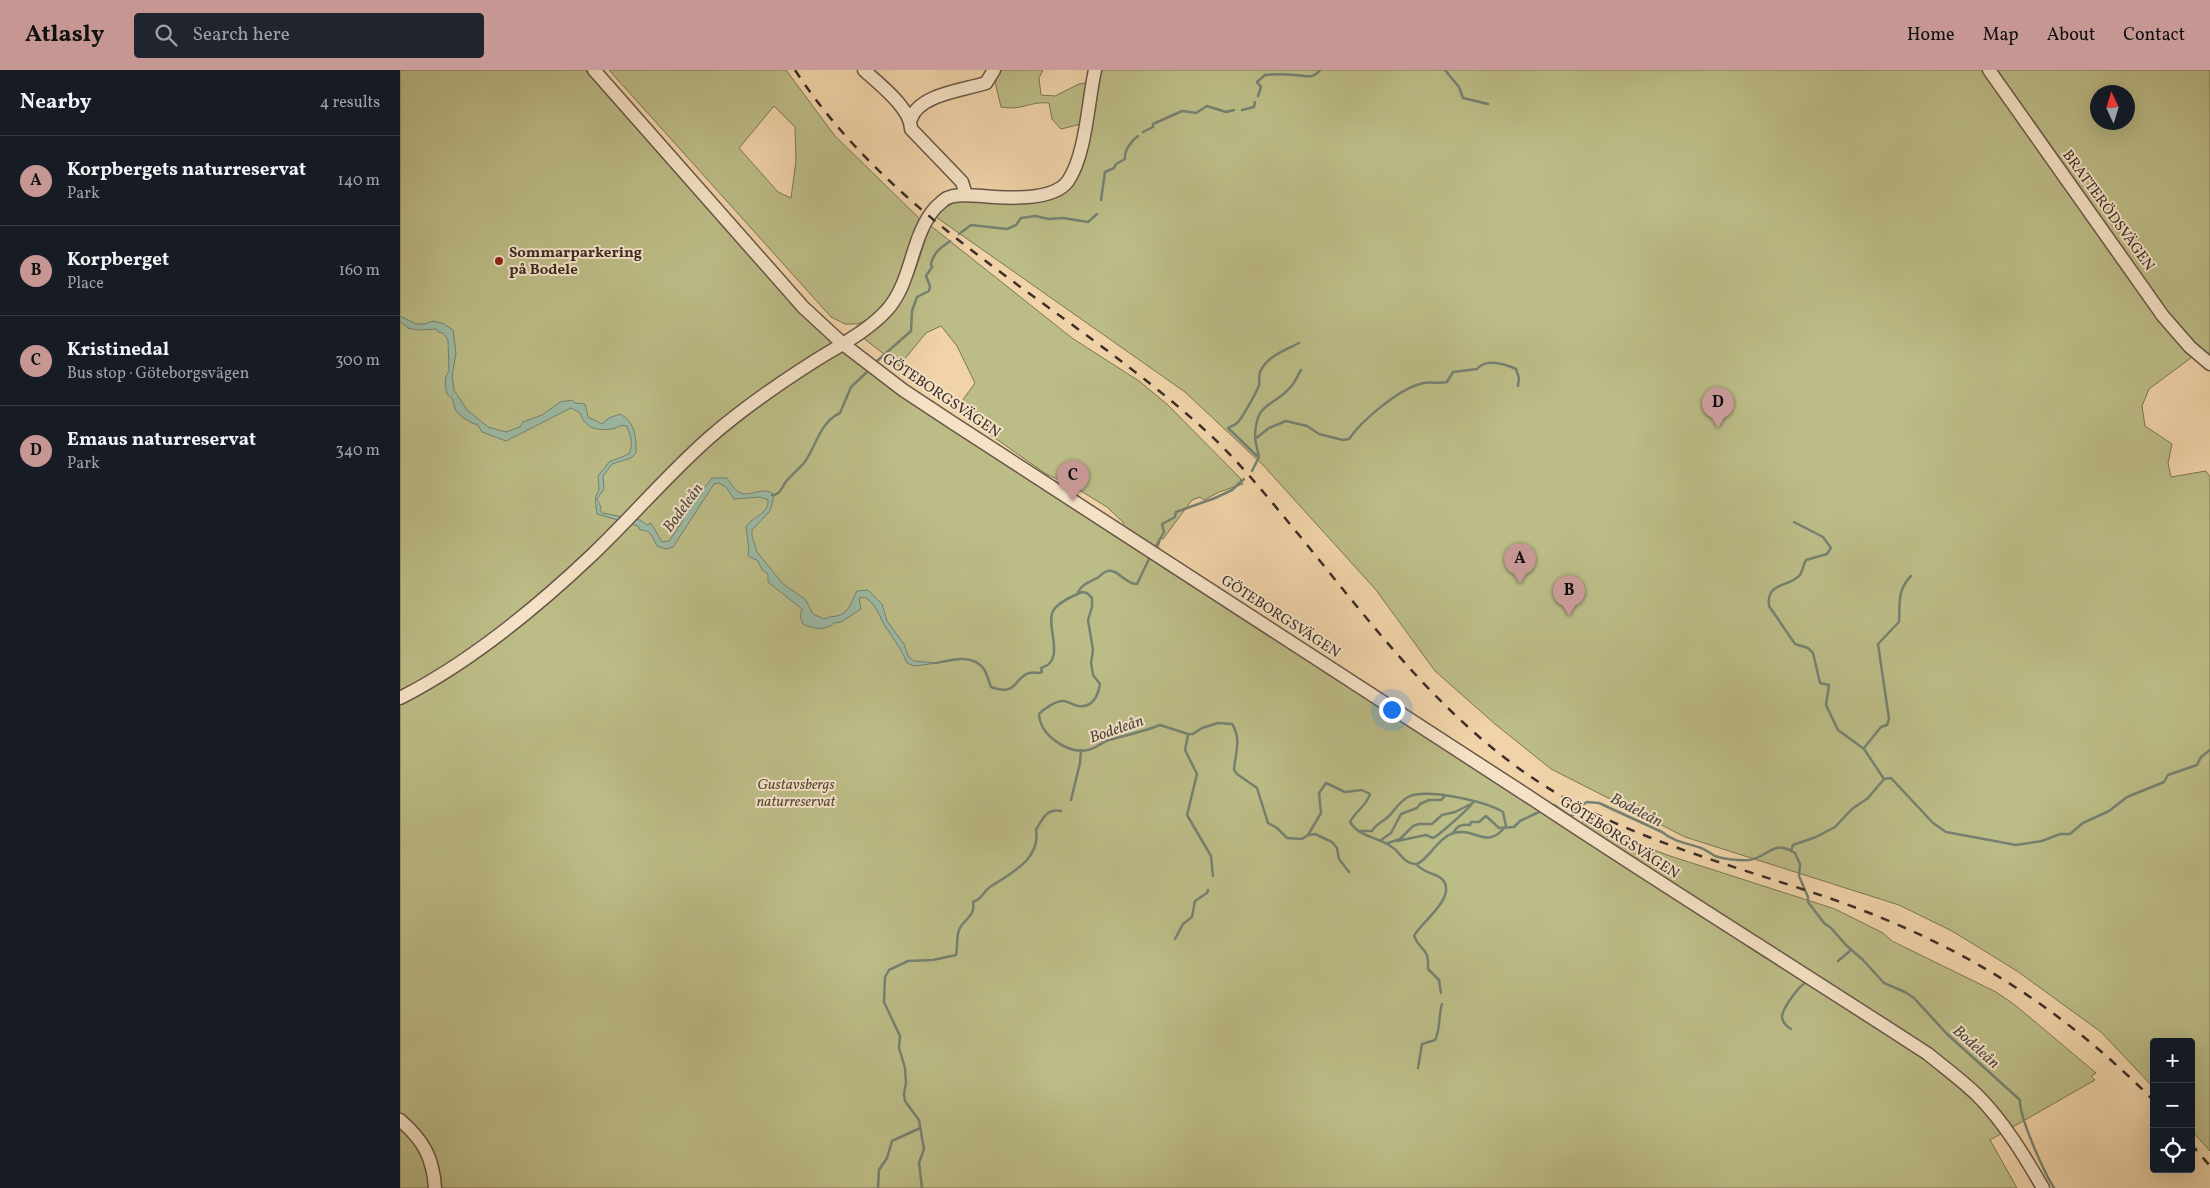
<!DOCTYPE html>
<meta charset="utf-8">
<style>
body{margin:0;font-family:Vollkorn,serif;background:#20242c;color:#f1f3f6}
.controls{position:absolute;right:15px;bottom:15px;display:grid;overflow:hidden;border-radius:5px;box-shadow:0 5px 20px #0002}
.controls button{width:45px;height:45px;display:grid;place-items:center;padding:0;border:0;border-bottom:1px solid #363941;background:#171b24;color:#f1f3f6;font:25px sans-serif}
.compass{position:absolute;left:1690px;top:15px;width:45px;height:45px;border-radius:50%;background:#171b24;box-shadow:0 5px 20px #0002;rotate:356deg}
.you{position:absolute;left:991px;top:639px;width:18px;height:18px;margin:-12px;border:4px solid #fff;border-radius:50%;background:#1a73e8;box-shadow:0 0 0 8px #1a73e833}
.badge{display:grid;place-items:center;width:32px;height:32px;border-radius:50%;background:#c59692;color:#111;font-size:16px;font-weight:700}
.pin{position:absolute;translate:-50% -41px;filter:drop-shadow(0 1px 2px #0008)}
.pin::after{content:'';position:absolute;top:26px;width:18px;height:15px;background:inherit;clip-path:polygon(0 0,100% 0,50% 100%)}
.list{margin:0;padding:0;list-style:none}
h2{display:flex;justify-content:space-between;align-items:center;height:65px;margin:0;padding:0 20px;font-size:21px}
h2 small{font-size:16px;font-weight:400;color:#9ea1a6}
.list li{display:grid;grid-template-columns:32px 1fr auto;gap:15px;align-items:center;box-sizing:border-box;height:90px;padding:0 20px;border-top:1px solid #363941}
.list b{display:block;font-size:19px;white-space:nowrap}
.list p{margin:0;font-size:16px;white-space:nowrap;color:#9ea1a6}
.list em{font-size:16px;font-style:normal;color:#9ea1a6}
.icon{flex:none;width:28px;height:28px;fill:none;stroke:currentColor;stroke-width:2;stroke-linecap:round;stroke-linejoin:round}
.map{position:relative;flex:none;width:1810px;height:1118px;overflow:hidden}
header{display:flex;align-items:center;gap:30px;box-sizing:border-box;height:70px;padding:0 25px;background:#c59692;color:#111}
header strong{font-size:24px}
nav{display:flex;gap:28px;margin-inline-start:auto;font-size:18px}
.search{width:350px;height:45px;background:#20242c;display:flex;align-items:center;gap:12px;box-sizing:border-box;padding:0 18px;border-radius:5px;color:#9ea1a6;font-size:19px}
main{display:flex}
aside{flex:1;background:#171b24}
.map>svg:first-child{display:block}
.green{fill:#bcbc86;stroke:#7c7457;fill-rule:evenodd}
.water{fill:#9bb9a3;stroke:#758172}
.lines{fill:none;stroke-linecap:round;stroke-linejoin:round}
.stream{stroke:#758172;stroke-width:2.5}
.minor-casing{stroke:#685648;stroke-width:15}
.minor{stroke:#f5e2c6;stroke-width:12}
.rail{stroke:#3b2d28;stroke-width:2.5;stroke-dasharray:9 9;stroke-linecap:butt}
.poi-dot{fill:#8f2418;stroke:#f5e2c6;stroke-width:2}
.labels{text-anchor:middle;stroke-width:4;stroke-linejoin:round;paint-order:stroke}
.street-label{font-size:15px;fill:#3b2d28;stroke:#f5e2c6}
.poi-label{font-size:15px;font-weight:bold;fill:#3b2d28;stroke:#f5e2c6;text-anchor:start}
.park-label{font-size:15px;font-style:italic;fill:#554a3b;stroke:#f5e2c6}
.water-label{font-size:16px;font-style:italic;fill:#4e4941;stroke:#f5e2c6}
</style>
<header>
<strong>Atlasly</strong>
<div class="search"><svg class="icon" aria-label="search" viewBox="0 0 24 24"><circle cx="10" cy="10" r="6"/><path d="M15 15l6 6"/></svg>Search here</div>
<nav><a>Home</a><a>Map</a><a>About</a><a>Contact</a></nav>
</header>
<main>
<aside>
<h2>Nearby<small>4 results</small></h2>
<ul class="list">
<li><span class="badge">A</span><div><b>Korpbergets naturreservat</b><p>Park</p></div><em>140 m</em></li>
<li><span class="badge">B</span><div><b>Korpberget</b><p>Place</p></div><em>160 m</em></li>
<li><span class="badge">C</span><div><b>Kristinedal</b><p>Bus stop · Göteborgsvägen</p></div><em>300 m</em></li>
<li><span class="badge">D</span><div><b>Emaus naturreservat</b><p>Park</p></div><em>340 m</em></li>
</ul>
</aside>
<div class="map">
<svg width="1810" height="1118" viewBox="0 0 1810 1118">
<rect width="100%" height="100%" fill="#f0d3a8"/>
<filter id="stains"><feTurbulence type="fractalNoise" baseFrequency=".004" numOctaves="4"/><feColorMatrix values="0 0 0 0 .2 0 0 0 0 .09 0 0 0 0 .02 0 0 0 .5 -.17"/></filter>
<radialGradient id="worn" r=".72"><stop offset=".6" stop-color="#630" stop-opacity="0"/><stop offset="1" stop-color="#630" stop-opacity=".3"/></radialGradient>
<path class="green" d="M0 0H185L428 262 715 462 724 453 707 437 671 415 646 404 575 354 574 349 557 338 575 313 557 276 541 256 526 263 499 296 462 267C476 251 497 233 508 215 519 197 522 175 531 156L672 268 739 311 768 335 841 409 840 410 843 414 819 422 804 430 800 427 792 430 763 469 761 468 755 487 1175 760 1187 747 1224 768 1267 785 1435 839 1483 863 1492 871 1596 922 1615 935 1696 1003 1691 1006 1695 1010 1590 1070 1617 1118H0Z
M209 0H386L435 66 522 151 488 233 473 247 458 254H445L431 247ZM374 36 395 57 396 91 391 128 378 122 339 78Z
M600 0H643L639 8 641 25 655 26 679 14 699 11 700 0H1810V284L1803 279 1749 319 1742 336 1745 356 1772 374 1768 393 1771 407 1806 401 1810 407V1081L1791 1060V972H1754V1018L1701 962 1617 901 1552 861 1499 835 1285 767 1151 699 1095 654 1035 601 976 520 863 395 785 322 536 147 544 138 552 134 551 132 658 125 685 53 661 59 652 49 649 33C629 31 623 41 601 37L595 12ZM1698 22H1728V52H1698Z"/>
<path class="water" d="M0 246 16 254H24L34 251 44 254 53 260 56 283 52 306 54 320 67 340 88 357 106 362 120 357 123 352 142 345 160 332 172 330 175 333 185 334 188 347 202 354 209 348 220 344C236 353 236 367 236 383L231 388 212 394 203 406 204 419 197 429 201 437 200 440 202 443 240 450 247 455 251 453 262 472 269 471 282 452 286 438 301 425 302 421 312 408H327C330 412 333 418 337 421 348 430 364 414 374 425L370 441 352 460V466L357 482 383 514 405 529 413 544 424 549C429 546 435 547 440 545 450 541 452 530 457 521L468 520 482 534 487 551 504 574 508 586 514 591 537 593 514 596 507 593C501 579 495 571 487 559 478 546 478 535 464 527L459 528 461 539 441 552 434 553C426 561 413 559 403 554L400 546 402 539 368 512V504L363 501 357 490 351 488 348 485 349 480 346 457C353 446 369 444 368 430L360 427 334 429 326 417 319 413 314 414 273 477 266 479 257 476C252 466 251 460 240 460L238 456 197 444C196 433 193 430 199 420L198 406 209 392 229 384C234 372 230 366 227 356 220 354 218 358 212 359 196 361 185 358 180 343L171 338 106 371 82 362 78 355 72 353 62 347 56 341 52 328 47 324 45 315 46 306 49 301 48 270 43 263 38 262 36 259 17 260 8 258 0 251Z"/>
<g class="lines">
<path class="stream" d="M1045 0 1059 17 1063 28 1088 34
M858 26 861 17 857 12 865 5C875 4 885 4 894 5 905 5 913 10 920 0
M842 40 854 37 855 32
M743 62 753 57V54L782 41 796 43 807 36 826 42 834 40
M701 130 705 102 714 98 716 94 725 89C724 81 731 71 738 66
M559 164 571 155 607 159 616 155 621 148 635 146 649 149 663 148 688 152 697 144
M477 291 511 261 512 241 517 227 529 221 530 216 526 206 532 197 531 194C534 182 540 178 550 171
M855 369C855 328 875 339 893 314 896 310 898 305 901 300
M857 386 828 358C831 356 836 355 838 352 842 348 858 320 859 315 860 310 858 304 861 300 868 286 886 280 899 273
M852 401 859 387 855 369 869 358 886 351 907 356 919 364 943 370 949 369C962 350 998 320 1020 314 1029 311 1038 314 1047 312L1053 302 1077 299C1086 288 1105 294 1116 299L1119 308 1118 316
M372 425C380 425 381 419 385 413 389 407 399 399 404 393 416 377 419 353 440 343L451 317 467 302
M1394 452 1423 467 1431 478 1427 484 1406 490C1403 495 1403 500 1400 505 1389 518 1366 511 1369 536L1395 574 1408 578 1413 583 1420 613 1429 615 1426 635 1438 660 1464 679 1484 709
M756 476 764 462 762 454 775 447 776 442 815 428 832 420 844 409
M677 524C681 515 687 513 695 509 699 508 701 504 705 502 717 496 725 515 737 514L749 489
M536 593C551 590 572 583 584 599 587 604 589 612 591 617 622 629 613 598 639 603L642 602 641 598C667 591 645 556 653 541 658 532 673 526 682 522L687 523 692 528V537L688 550 693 580 691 593 693 605 700 614C698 626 693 638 678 636 673 635 668 631 663 631 655 631 644 639 639 644 640 665 667 684 688 680 695 679 702 672 709 670 726 665 743 662 760 655L788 664H793L802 658 818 653 832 654C842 669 835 684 834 700L837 704 857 718 868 753 877 758 887 768 902 769 908 765 921 743 919 723 926 713 945 722 962 720 970 724C966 737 956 740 950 752 960 768 977 766 992 777 1000 782 1005 795 1016 794 1027 792 1038 767 1054 763 1076 757 1086 781 1106 756
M788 665 785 680 797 704 787 745 811 786 813 806
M1464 678 1481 657 1487 655 1489 649 1478 574 1499 552C1500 534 1497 520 1511 506
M671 730 680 693 681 680
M1150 736 1154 735 1170 746 1173 745V741L1187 732 1199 733 1262 762C1274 772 1287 773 1301 778 1306 780 1310 783 1315 786 1323 789 1340 791 1349 790 1369 787 1373 769 1395 783L1400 794 1399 806 1408 827V832L1424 853 1431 858 1446 875 1463 890 1484 913 1505 922 1514 928 1547 964 1620 1030C1619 1047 1644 1102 1654 1118
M958 761H972C976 754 983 752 989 746 995 740 999 732 1008 727 1026 718 1085 731 1103 742L1106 756
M1053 763C1058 755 1062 754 1070 755L1071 752H1079L1086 746 1099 758 1114 757 1120 751 1141 741
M909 765 915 764 932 772 937 778 939 789 949 802
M981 770 991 763 1001 744 1017 738 1020 734 1029 730H1041L1044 727
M997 771 1026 765 1033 768C1037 767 1067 740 1071 735
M988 773 1000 769 1013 756 1019 754H1032L1042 745 1055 742 1073 733
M1391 781 1393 775 1416 767 1435 757 1452 739 1468 728 1484 709 1491 708 1533 753 1546 762 1616 775 1642 771 1660 764H1670L1683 753 1709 741 1727 727 1764 712 1768 705 1797 695 1801 687 1810 680
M1016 794C1026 805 1037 803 1043 810 1057 828 1020 853 1014 866 1021 883 1029 876 1028 899L1039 910 1041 923
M775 869 783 854 792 847 795 831 807 823 808 820
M1438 891 1451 880
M1391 959C1386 956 1382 952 1382 946 1383 938 1398 917 1405 913
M1018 998 1022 974 1035 970C1041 958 1038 947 1042 934
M478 1118 479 1100 487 1088 492 1071 520 1058
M522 1118 519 1093 524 1079 522 1068 519 1050 505 1031 504 1024 506 1013 505 998 499 978 500 966 484 932 485 907 489 900 508 891 533 890 556 885C558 877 556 868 559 860 563 849 576 847 573 832 582 829 583 822 590 817 611 803 641 789 636 760 642 749 647 738 661 741"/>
<defs>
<path id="minor" d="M194 0 403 237 443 274 503 320 553 353 1131 728C1262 815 1396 898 1528 984 1545 998 1563 1011 1578 1026 1604 1052 1625 1087 1643 1118
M464 0C479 14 511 38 511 59L562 112 566 125
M1589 0 1763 246 1790 277 1810 294
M511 49C519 24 565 20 586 13L594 0
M0 628C69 593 136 538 192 485 232 447 267 405 309 368 341 340 377 315 413 292 438 276 467 262 487 240 513 211 510 166 536 137 540 134 543 130 547 128 558 123 571 126 582 126 604 128 653 132 668 111 686 85 688 31 695 0
M0 1050C23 1070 33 1087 35 1118"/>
</defs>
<use href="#minor" class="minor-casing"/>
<use href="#minor" class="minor"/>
<path class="rail" d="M395 0C497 156 671 238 806 361 840 392 869 429 899 465 979 563 1052 663 1163 727 1247 774 1341 798 1432 829 1560 874 1659 935 1754 1031
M1791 1074 1810 1096"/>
</g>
<circle class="poi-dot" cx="99" cy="191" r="5"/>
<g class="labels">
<g class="street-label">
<text transform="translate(1709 140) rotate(54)" y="5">BRATTERÖDSVÄGEN</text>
<text transform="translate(542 325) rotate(34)" y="5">GÖTEBORGSVÄGEN</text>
<text transform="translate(881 546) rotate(33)" y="5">GÖTEBORGSVÄGEN</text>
<text transform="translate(1220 767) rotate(33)" y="5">GÖTEBORGSVÄGEN</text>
</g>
<g class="poi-label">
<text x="109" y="187">Sommarparkering<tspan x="109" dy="17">på Bodele</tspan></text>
</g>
<g class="park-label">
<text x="396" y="719">Gustavsbergs<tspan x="396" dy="17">naturreservat</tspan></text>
</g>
<g class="water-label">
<text transform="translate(282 437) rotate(-54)" y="6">Bodeleån</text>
<text transform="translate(716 658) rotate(-19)" y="6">Bodeleån</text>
<text transform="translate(1237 739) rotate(27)" y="6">Bodeleån</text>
<text transform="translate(1577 976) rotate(42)" y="6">Bodeleån</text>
</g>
</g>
<rect width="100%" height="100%" filter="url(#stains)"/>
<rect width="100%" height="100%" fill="url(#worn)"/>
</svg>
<div class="controls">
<button>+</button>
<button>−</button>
<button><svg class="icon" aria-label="locate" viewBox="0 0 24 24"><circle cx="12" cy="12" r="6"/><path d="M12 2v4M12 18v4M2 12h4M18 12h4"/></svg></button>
</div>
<svg class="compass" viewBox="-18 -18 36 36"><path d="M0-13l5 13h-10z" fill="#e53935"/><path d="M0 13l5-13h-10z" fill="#9ea1a6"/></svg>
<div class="you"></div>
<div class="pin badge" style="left:1120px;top:514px">A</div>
<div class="pin badge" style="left:1169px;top:546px">B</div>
<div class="pin badge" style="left:673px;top:431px">C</div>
<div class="pin badge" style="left:1318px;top:358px">D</div>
</div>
</main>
